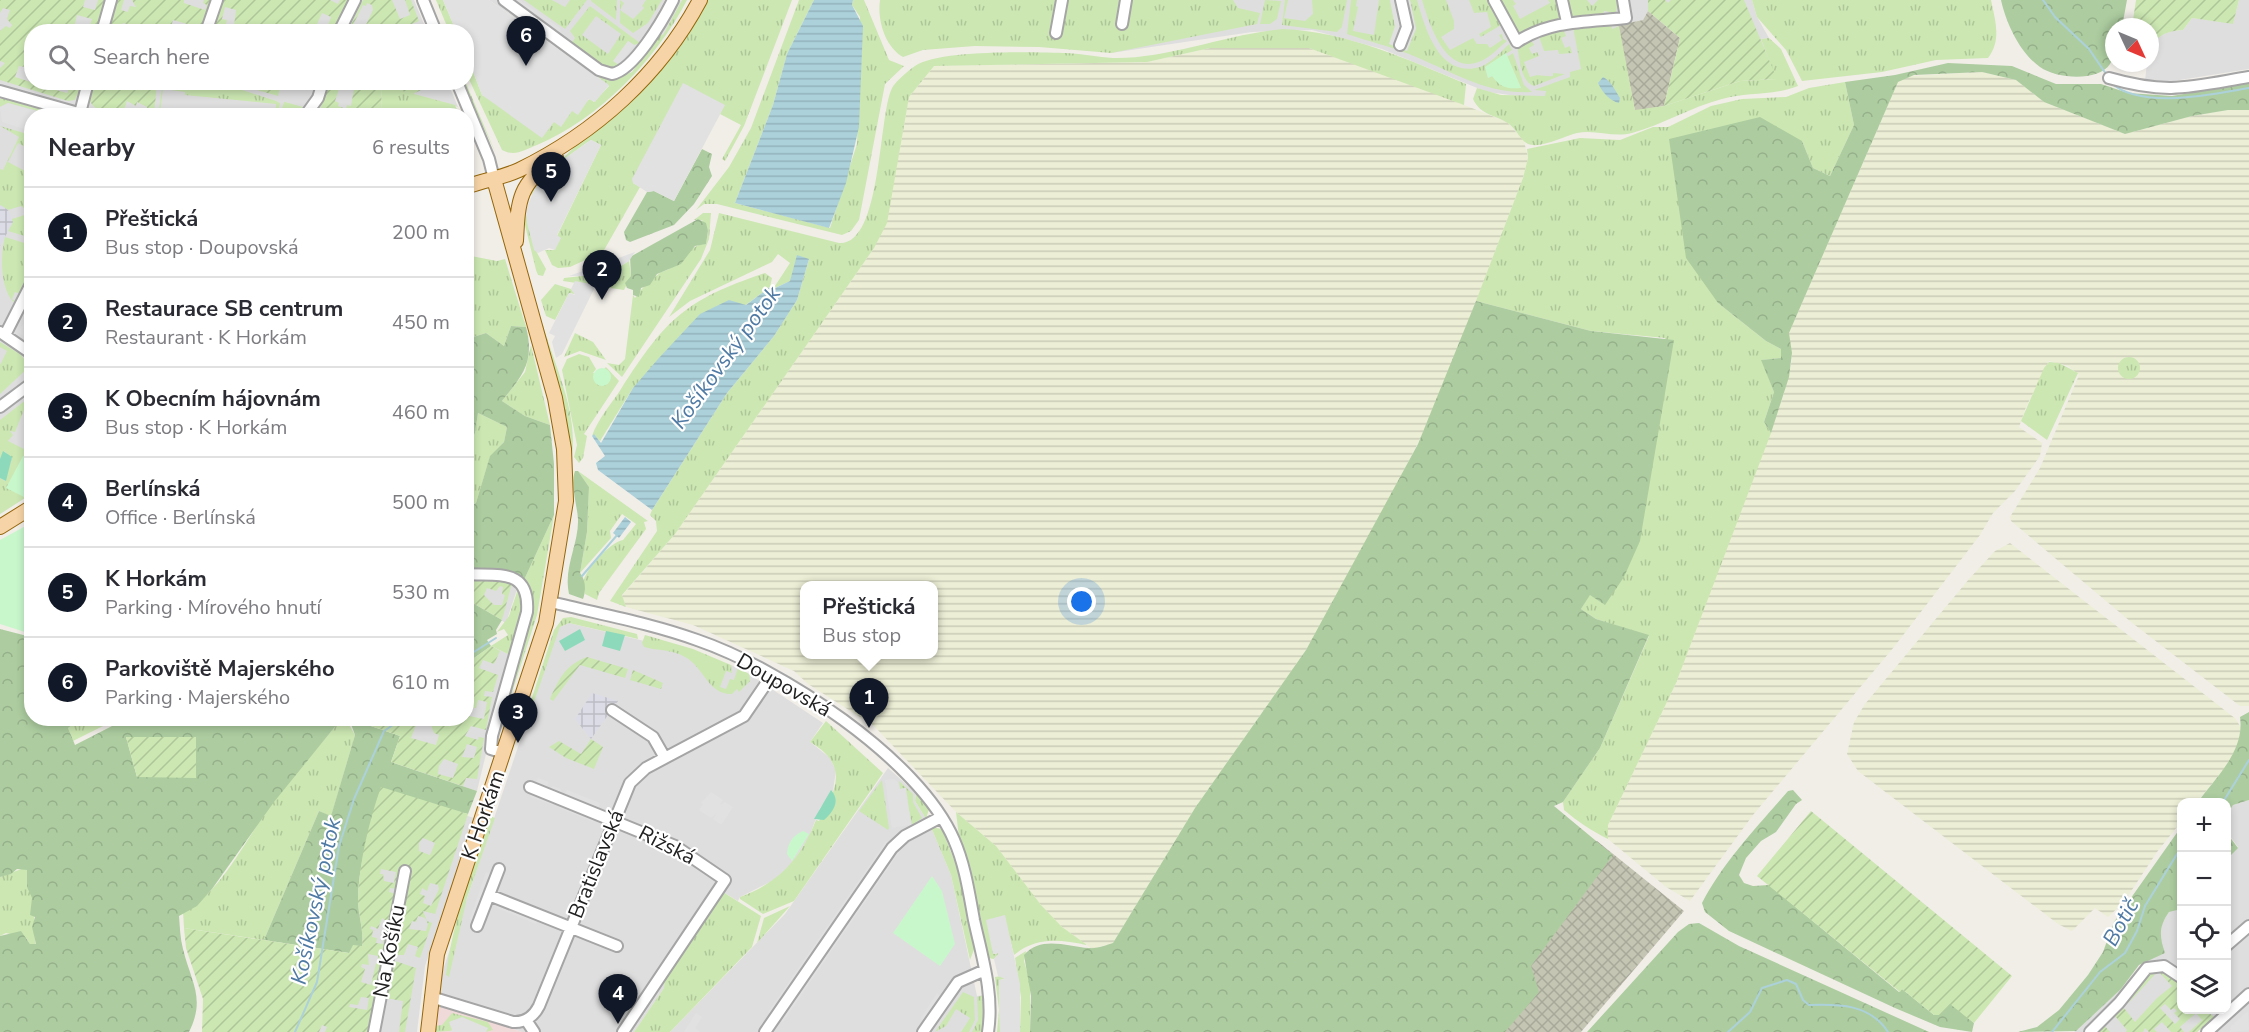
<!DOCTYPE html>
<meta charset="utf-8">
<style>
body{margin:0;font-family:"Nunito Sans",sans-serif;background:#f2f2f3;color:#2b2b33}
.controls{position:absolute;right:18px;bottom:18px;display:grid;overflow:hidden;border-radius:12px;box-shadow:0 3px 9px #0003}
.controls button{width:54px;height:54px;display:grid;place-items:center;padding:0;border:0;border-bottom:2px solid #e1e1e2;background:#fff;color:#2b2b33;font:30px sans-serif}
.compass{position:absolute;left:2105px;top:18px;width:54px;height:54px;border-radius:50%;background:#fff;box-shadow:0 3px 9px #0003;rotate:134deg}
.you{position:absolute;left:1082px;top:602px;width:21px;height:21px;margin:-15px;border:4px solid #fff;border-radius:50%;background:#1a73e8;box-shadow:0 0 0 9px #1a73e833}
.badge{display:grid;place-items:center;width:39px;height:39px;border-radius:50%;background:#111827;color:#fff;font-size:20px;font-weight:700}
.pin{position:absolute;translate:-50% -50px;filter:drop-shadow(0 2px 3px #0008)}
.pin::after{content:'';position:absolute;top:32px;width:21px;height:18px;background:inherit;clip-path:polygon(0 0,100% 0,50% 100%)}
.popup{position:absolute;left:800px;top:581px;width:138px;height:78px;box-sizing:border-box;display:grid;place-content:center;border-radius:12px;background:#fff;filter:drop-shadow(0 2px 4px #0005);font-size:20px;white-space:nowrap;color:#7c7c81}
.popup b{font-size:22px;color:#2b2b33}
.popup::after{content:'';position:absolute;left:50%;top:100%;margin-left:-12px;border:12px solid transparent;border-top-color:#fff}
.list{margin:0;padding:0;list-style:none}
h2{display:flex;justify-content:space-between;align-items:center;height:78px;margin:0;padding:0 24px;font-size:26px}
h2 small{font-size:20px;font-weight:400;color:#7c7c81}
.list li{display:grid;grid-template-columns:39px 1fr auto;gap:18px;align-items:center;box-sizing:border-box;height:90px;padding:0 24px;border-top:2px solid #e1e1e2}
.list b{display:block;font-size:22px;white-space:nowrap}
.list p{margin:0;font-size:20px;white-space:nowrap;color:#7c7c81}
.list em{font-size:20px;font-style:normal;color:#7c7c81}
.icon{flex:none;width:33px;height:33px;fill:none;stroke:currentColor;stroke-width:2;stroke-linecap:round;stroke-linejoin:round}
.map{position:relative;flex:none;width:2249px;height:1032px;overflow:hidden}
.search{position:absolute;background:#fff;box-shadow:0 3px 9px #0003;left:24px;top:24px;width:450px;height:66px;display:flex;align-items:center;gap:15px;box-sizing:border-box;padding:0 21px;border-radius:24px;color:#7c7c81;font-size:22px}
.panel{position:absolute;background:#fff;box-shadow:0 3px 9px #0003;left:24px;top:108px;width:450px;height:618px;border-radius:24px}
.map>svg:first-child{display:block}
.residential{fill:#dfdede}
.commercial{fill:#f0dad9}
.construction{fill:url(#construction-cross-hatch)}
.farmland{fill:url(#farmland-rules);fill-rule:evenodd}
.grass{fill:url(#grass-tufts);fill-rule:evenodd}
.forest{fill:url(#forest-crowns);fill-rule:evenodd}
.park{fill:#c9f7cc}
.garden{fill:url(#garden-furrows);fill-rule:evenodd}
.pitch{fill:#8cdabb}
.parking{fill:#e1e1e1}
.plaza{fill:url(#plaza-grid)}
.water{fill:url(#water-rules)}
.lines{fill:none;stroke-linecap:round;stroke-linejoin:round}
.stream{stroke:#acd1db;stroke-width:2}
.minor-casing{stroke:#a5a5a5;stroke-width:14}
.major-casing{stroke:#946509;stroke-width:16}
.minor{stroke:#fff;stroke-width:10}
.major{stroke:#f7d4a7;stroke-width:14}
.labels{text-anchor:middle;stroke-width:4.5;stroke-linejoin:round;paint-order:stroke}
.street-label{font-size:21px;fill:#212121;stroke:#fff}
.water-label{font-size:22px;font-style:italic;fill:#4f7aa4;stroke:#fff}
</style>
<div class="map">
<svg width="2249" height="1032" viewBox="0 0 2249 1032">
<defs>
<pattern id="construction-cross-hatch" width="8" height="8" patternUnits="userSpaceOnUse" patternTransform="scale(1.5)"><rect width="8" height="8" fill="#c5c5b4"/><path d="M0 0l8 8M0 8l8-8" fill="none" stroke="#a9a99a"/></pattern>
<pattern id="farmland-rules" width="6" height="5" patternUnits="userSpaceOnUse" patternTransform="scale(1.5)"><rect width="6" height="5" fill="#eceed5"/><path d="M0 2.5h6" fill="none" stroke="#caccb7"/></pattern>
<pattern id="grass-tufts" width="24" height="20" patternUnits="userSpaceOnUse" patternTransform="scale(1.5)"><rect width="24" height="20" fill="#cce7b2"/><path d="M3 7l-1-3M5 7V3M7 7l1-3M15 17l-1-3M17 17v-4M19 17l1-3" fill="none" stroke="#afc699"/></pattern>
<pattern id="forest-crowns" width="20" height="18" patternUnits="userSpaceOnUse" patternTransform="scale(1.5)"><rect width="20" height="18" fill="#adcda0"/><path d="M2 6a3 3 0 1 1 6 0M12 15a3 3 0 1 1 6 0" fill="none" stroke="#95b08a"/></pattern>
<pattern id="garden-furrows" width="10" height="10" patternUnits="userSpaceOnUse" patternTransform="scale(1.5)"><rect width="10" height="10" fill="#cce7b2"/><path d="M-1 1l2-2M0 10L10 0M9 11l2-2" fill="none" stroke="#afc699"/></pattern>
<pattern id="plaza-grid" width="8" height="8" patternUnits="userSpaceOnUse" patternTransform="scale(1.5)"><rect width="8" height="8" fill="#dcdce6"/><path d="M0 4h8M4 0v8" fill="none" stroke="#bcbcc5"/></pattern>
<pattern id="water-rules" width="6" height="5" patternUnits="userSpaceOnUse" patternTransform="scale(1.5)"><rect width="6" height="5" fill="#acd1db"/><path d="M0 2.5h6" fill="none" stroke="#94b3bc"/></pattern>
</defs>
<rect width="100%" height="100%" fill="#f1eee8"/>
<path class="residential" d="M0 0H414L427 31 32 32V82L448 83 458 107 381 85 382 115H343L320 109 314 116H32L31 494 0 514Z
M489 0H665L650 28 658 32 640 63 627 75 612 79 598 77Z
M1010 0H1752L1757 17 1769 38 1761 39 1777 79 1680 38 1648 11 1643 20 1618 25 1625 65 1545 96 1527 97 1487 92 1382 49 1312 30 1252 32 1111 53Z
M2239 0H2249V69L2167 82 2145 81 2147 63H2150V46L2157 38 2169 31 2183 30 2192 18 2233 23Z
M467 570 506 571 521 577 506 623 467 602Z
M569 623 661 645 732 672 731 665 749 674 823 723 810 742 829 757 836 770 833 791 820 808 809 837 793 862 774 880 740 897 738 901 723 892 665 976 664 988 634 1032H522L453 1008 438 1007 443 970 557 631 560 627Z
M491 646 510 655 477 791 391 762 414 719 466 718 467 663Z
M888 768 916 793 915 801 931 827 951 875 977 996 984 995 983 1032H670L785 914Z
M2249 800V987L2227 1006V859L2238 847 2227 832V815L2233 805Z
M433 805 474 818 425 966 417 1032H301L348 953 359 890Z
M2176 908 2181 909 2182 1010H2223L2197 1032H2074L2121 989 2143 962 2160 940 2162 923 2169 912Z
M2249 1002V1032H2215L2243 1007Z"/>
<path class="commercial" d="M438 1007 453 1008 522 1032H435Z"/>
<path class="construction" d="M1648 11 1680 38 1664 106 1635 111 1618 25 1643 20Z
M1597 841 1684 911 1581 1032H1475Z"/>
<path class="farmland" d="M1210 48H1309L1424 89 1507 122 1524 141 1528 158 1523 178 1444 385 1418 443 1369 538 1306 650 1195 808 1113 943 1092 949 1062 927 1041 905 996 846 956 812 874 726 808 684 794 671 693 625 626 607 622 596 675 534 874 248 899 154 909 97 934 66 1147 62ZM804 586H934V654H804Z
M1982 72 2016 80 2044 102 2125 134 2192 116 2228 110H2249V706H2240L2131 622 2011 521 2010 517 2040 468 2079 375 2068 366 2049 361 2026 407 2019 427 2042 443 2040 456 2015 491 1993 513 1980 535 1894 647 1753 815 1690 901 1666 887 1608 839V825L1676 683 1783 397 1792 360 1789 333 1898 82 1910 76Z
M2010 543 2236 719 2241 728 2238 745 2224 769 2197 802H2182L2181 822 2157 852 2124 902 2108 917 2095 908 2072 931 2058 924 1858 771 1847 754 1854 722 1865 704 1969 579 1995 551Z"/>
<path class="grass" d="M436 0H443L456 31H449Z
M524 0H552L565 7 570 0H587L565 29Z
M617 0 616 20 591 1V0Z
M620 0 624 3 620 10 633 19 644 8 642 6 646 0H662L648 23 633 33 620 23Z
M682 0H687C656 60 599 119 537 145 524 150 515 157 502 150L467 75 466 51 473 59 469 61 482 95 554 122 590 99 594 102 609 86 598 77 599 76 613 79 632 72Z
M706 0H792L744 126 725 161 722 159 741 125 720 114 724 105 633 183 640 187 603 252 570 267 558 268 552 265 545 250H554L557 236 601 145 591 140C586 143 542 175 540 177 537 183 534 190 532 195L529 191 546 168 564 157 585 137Z
M799 0H814L787 54 773 105 735 203 830 228 857 144 860 17 852 5 853 0H864L889 60 904 66 885 84 859 220 851 231 842 235 717 204H704L696 210 729 167 751 128Z
M880 0H1233L1238 8 1260 13 1257 24 1111 53 1039 47 975 46 923 50 903 57C885 47 877 20 880 0Z
M1265 0 1281 1 1277 19 1270 24H1260Z
M1285 0H1288L1284 18 1305 21 1313 14 1312 0H1347L1342 27 1337 32 1282 25Z
M1351 0H1357L1356 6 1358 7 1353 31 1374 35 1379 0H1390L1395 26 1416 29 1410 0H1417C1425 28 1439 79 1480 67 1491 63 1501 52 1509 44L1512 50 1485 67 1488 78 1492 76 1521 88 1507 57 1513 53 1524 85 1532 92C1486 95 1449 70 1409 54 1389 46 1367 41 1347 34Z
M1422 0H1446L1454 21V29L1441 37 1450 50 1473 38 1477 44H1487L1490 48 1502 40 1499 35 1502 34 1503 39 1507 41C1499 47 1491 57 1481 61 1445 77 1429 23 1422 0Z
M1469 0H1490L1494 7 1491 9 1501 25 1481 37 1479 34 1491 27 1487 12 1474 13Z
M1501 0H1513L1516 4 1513 6 1520 19 1550 3 1548 0H1559L1562 14 1558 20 1520 33 1508 20 1511 18 1507 11 1504 12Z
M1570 0H1587L1592 6 1598 0H1618L1616 13 1604 11 1603 14 1608 16 1575 18 1570 13 1567 1Z
M1752 0H1991C1995 20 2002 40 1988 58L1936 60 1882 72 1802 81 1786 50 1757 17Z
M590 6 640 43 634 45 628 41 616 70 601 66 571 44 575 38 570 31ZM596 16 621 34 608 54 582 35Z
M1611 25 1612 29 1619 26 1635 110 1664 106 1740 81 1776 79 1761 39 1769 38 1781 49 1798 86C1773 96 1747 92 1722 99 1691 107 1662 125 1632 133 1613 138 1595 129 1577 133 1564 136 1541 149 1528 144 1521 141 1516 129 1509 124 1495 114 1481 116 1473 99L1477 88 1501 95 1545 96 1546 91 1534 90 1570 77V72L1581 69 1573 27Z
M1283 29C1348 32 1407 59 1466 84L1464 105 1309 48H1210L1147 62 934 66 909 97 887 223 874 248 675 534 622 595 626 607 610 601 657 531 656 521 650 515 652 510 727 393 774 336 797 300 809 259 790 281 773 289 790 263 778 254 772 262 690 301 669 317 710 250 719 213 839 243C882 246 878 116 892 88 896 81 908 71 915 66 938 49 1036 52 1067 53 1083 54 1098 57 1113 58 1168 59 1226 34 1283 29Z
M1563 29 1566 36 1561 38 1565 48 1570 46 1572 53 1559 54 1558 50 1544 51 1539 36Z
M1531 40 1534 45 1529 48 1532 54 1537 52 1539 56 1524 62 1530 77C1539 73 1544 77 1553 76V73L1565 74 1534 86C1520 81 1520 59 1517 46Z
M1845 82 1854 125 1830 176 1813 168 1802 141 1718 303 1766 341 1781 349V358L1762 360 1774 392 1764 422 1771 433 1676 683 1608 825V839C1592 831 1578 822 1564 810L1563 802 1600 748 1649 636 1596 619 1581 609 1590 594 1604 604 1665 338 1591 331 1476 301 1523 178 1528 158 1527 149 1580 138 1620 140 1653 127H1668L1711 106 1742 99 1786 97 1809 88Z
M174 83 205 89 206 83 233 87 276 101 280 103 278 115H275L276 104 185 95V92L163 89 160 113 171 115 158 116 162 87Z
M463 83H466L496 154Z
M381 85 455 105 459 115H382Z
M6 98 68 115H39L38 111 8 103 0 107V99Z
M284 102H285L303 107 293 115H280Z
M0 126 31 135V150L18 143 8 162 31 174V208L25 209 21 206 8 210 0 205V169L3 170 19 137Z
M466 136C471 149 478 164 467 175L469 157 467 156Z
M525 210 536 251 546 269 543 276 538 275 536 270 525 225Z
M31 213V238L8 231 12 219Z
M703 213H711L709 239 701 259 622 377 607 363 619 365 625 359 633 295 635 298C642 287 651 280 661 272 679 269 688 243 706 244L708 231 702 220H694Z
M5 237 31 245V274L21 294 15 292 12 299 17 302 16 304C0 292 0 255 5 237Z
M466 255 497 261 505 259 526 327 511 326 504 346 486 333 467 339Z
M629 261 631 276 624 290 563 281 564 278 609 273Z
M765 273 772 278 770 287 633 388 600 441 594 435 592 436C597 420 612 403 621 389 666 319 685 300 765 273Z
M555 284 571 289 575 294 569 293 555 320 546 316 541 300Z
M542 322C554 365 578 410 572 456L570 457Z
M575 333 593 342 606 360 580 351 564 357Z
M0 342 20 354 30 366 0 394V365L7 351 0 347Z
M531 345 550 425 525 416 502 401 525 372Z
M579 354 589 357 596 369 593 373 610 380 604 369 606 367 619 381 584 434 587 436 583 458 579 463 574 457 577 445 562 370 567 359Z
M2118 368a11 11 0 1 1 22 0a11 11 0 1 1-22 0Z
M2049 362 2059 363 2078 373 2047 440 2021 421 2044 368Z
M31 396V402L28 400 15 432 10 431 13 435 8 441 24 449 31 434V460L23 456 24 496 31 482V494L0 514V478L5 481 12 458 4 451 0 459V420Z
M478 413 507 427 504 442 490 457 476 503 467 508V500L472 494 467 489V450L475 433Z
M578 471 648 521 644 522 646 529 599 593 597 600 585 594C585 590 583 584 584 580 587 568 609 543 623 540L636 524 622 514 610 531 611 538 580 573 587 532 589 487Z
M554 515 537 615 497 739 533 603 532 591 524 580Z
M518 589 525 603 510 655 491 646 508 635 504 629 497 632 509 616Z
M571 617 637 634 638 639 569 623 560 627 520 742 523 725 554 630 563 618Z
M645 635 693 649 731 665 732 673 726 671 720 687 726 689 730 679 734 680 738 668 749 674 750 681 739 692 737 689 732 694C708 695 704 667 685 657 672 649 658 651 644 647L642 643Z
M80 719H112L111 722 73 741 68 728Z
M346 719 355 735 331 817 319 811 264 940 184 928 183 912C220 895 248 835 273 802 294 775 316 750 338 723Z
M826 721 883 773 794 901 763 914 740 899V897C779 883 801 858 816 820L819 821C837 789 849 765 810 742Z
M882 780 889 828 888 830 859 811Z
M899 781 913 794V802L922 818 912 825 905 788 900 789Z
M916 793 929 809 926 819 915 801Z
M956 812 996 846 1041 905 1062 927 1087 945C1059 940 1038 936 1014 955L1004 915 994 954 999 953 994 959 988 958 959 837Z
M490 816 495 818 467 898 449 977 446 975C453 920 472 868 490 816Z
M931 827 942 829 958 870 975 947 970 960 951 875Z
M24 868 27 870V887C38 899 32 929 36 945L30 944 26 938 6 933 0 936V877Z
M723 892 761 916 752 947 670 1032H634L664 988 665 976Z
M790 906 757 943 764 918Z
M1026 951 1024 961 1030 982V1032H1020L1021 997 1015 958Z
M1001 976 1005 979 999 980 1000 1032H997L999 1010 995 977Z
M963 992 974 997 975 1020 969 1032H961L970 1018 956 1009 946 1026 935 1032Z
M984 995 983 1032H972L978 1020 977 997Z
M452 1013 488 1022 493 1030 486 1032 487 1028 435 1032V1026L442 1025Z"/>
<path class="forest" d="M2001 0H2127L2122 27H2114C2114 38 2117 54 2110 64 2098 82 2057 79 2040 67 2020 53 2006 23 2001 0Z
M1948 63 2012 66 2056 84H2101L2128 93 2172 96 2249 83V110H2228L2192 116 2125 134 2044 102 2016 80 1982 72 1914 75 1898 82 1789 333 1792 353 1789 377 1771 433 1764 422 1774 392 1761 360 1781 358V349L1766 341 1718 303 1686 258 1669 139 1760 117 1802 141 1813 168 1830 176 1854 125 1845 82 1895 75Z
M702 149 712 154 709 167 712 176 694 204 674 225 630 242 626 240 624 232 647 192 654 191 674 201Z
M698 219 706 223 708 231 706 244 695 246 681 264 657 274 650 285 641 288 639 297 633 295V290L627 288 625 283 631 276 630 257Z
M1476 301 1591 331 1674 340 1640 541 1624 577 1605 605 1590 595 1581 609 1596 619 1649 635 1600 748 1563 802 1554 806 1613 855 1531 966 1539 992 1505 1032H1030L1031 996 1024 955C1041 935 1068 947 1089 948 1097 949 1106 945 1113 943L1195 808 1306 650 1418 444Z
M511 326 526 327C535 362 523 375 502 401L525 416 550 425 554 464V515L524 580 506 571 467 570V508L476 503 490 456 504 442 507 427 478 413 475 433 467 450V470V339L486 333 504 346Z
M575 471H578L589 487 587 532 580 573C586 580 586 591 583 599L569 594C563 568 579 544 578 519 577 504 570 485 575 471Z
M467 602H471L502 620 496 630 497 634 487 640 491 646 467 663Z
M0 629 31 637 32 718 80 719 68 728 75 745 116 724V719H361L359 722 400 736 391 762 477 791 468 814 433 805 378 798C370 831 358 865 358 900 358 916 364 929 362 946L349 953 264 940 319 811 331 816 355 735 351 724 346 720 338 723 274 802 212 889 197 906 179 916C180 927 180 938 183 949 191 982 206 998 189 1032H0V936L21 931 30 944H36L32 927 35 917 30 915 32 898 27 887V870L17 869 11 874 0 877ZM126 737H195L196 777H137Z
M2249 712V800L2233 805 2227 815 2226 802H2198C2216 777 2245 751 2240 717Z
M1793 790 1802 800 1796 804 1776 832 1761 841 1746 858 1739 875 1744 883 1753 886 1769 885 1899 992 1902 989 1934 1015 1950 1003 1974 1023 1972 1032 1940 1027 1895 1008 1729 931 1705 912 1702 903C1723 862 1758 826 1788 791Z
M2181 827V909L2169 912C2159 926 2159 936 2165 953L2139 965 2121 989 2076 1031 2018 1032 2037 1027 2059 1010 2088 975 2103 952 2114 922Z
M2226 832 2238 848 2227 859H2226Z
M1699 923 1739 946 1929 1032H1587L1678 932 1689 924Z"/>
<path class="park" d="M1506 53 1521 88C1508 89 1500 88 1492 76L1488 78 1485 67Z
M593 377a9 9 0 1 1 18 0a9 9 0 1 1-18 0Z
M23 456 32 460 31 482 24 497 6 488Z
M31 523V634L0 624V540Z
M803 831 809 834 792 861 787 854C788 843 792 836 803 831Z
M932 876 942 891 955 944 940 966 893 933Z"/>
<path class="garden" d="M0 0H85L83 7 95 10 98 0H104L96 31H88L92 19 77 15 74 28 86 31 74 28 72 31 32 32 31 68 19 66 15 77 37 84 56 83V90L67 93 72 83H82L75 100 68 101 0 80V68L5 63 0 61V31L6 26 10 28 12 25 7 19 10 10 3 8 0 13Z
M118 0H124L121 10 128 12 130 6 136 7 132 0H184V3L205 10 207 5 203 3 204 0H210L200 31H193L194 26 173 20 170 31H128L130 25 123 23 122 27 117 25 115 31H109Z
M221 0H330L338 4 340 0H348L334 31H326L331 17 322 13 314 31 211 32ZM225 7 236 10 234 26 226 24 227 20 222 19Z
M363 0H392L400 19 410 15 405 0H411L419 21 395 31H363L373 10 372 5 367 3 366 6 363 5 350 31H348Z
M1648 0H1665L1668 3 1671 0H1744L1777 79 1740 81 1664 106 1680 38 1648 11Z
M2136 0H2239L2233 24 2192 18 2183 30C2168 31 2159 34 2150 47V27H2132Z
M95 82 157 83 154 115C136 116 99 120 90 101ZM127 101 136 106 137 102 147 107 145 115 124 110Z
M232 83H297L295 88 281 84 278 96Z
M330 83H341L335 101 339 103 338 106 346 109 347 105 351 106 355 83H421L423 89 413 94 381 85 382 115H343L320 109Z
M466 579 512 583 502 620 471 602H467ZM500 586 503 587 502 594 505 595 502 605H494L484 595 487 588 496 591Z
M491 646 500 651 494 664 483 660 479 668 498 675 493 692 485 691 484 696 492 697 486 730 471 726 465 736 478 740 479 737 484 738 477 779 466 778 463 786 391 762 400 736 359 722 361 719 466 718 467 663ZM478 700 487 702 484 719 469 716 470 707 476 708ZM418 720 431 725 434 733 439 735 436 745 411 738ZM467 744 477 747 474 758 462 757ZM444 759 458 764 453 778 438 774 439 766Z
M587 657 628 669 625 678 580 665 553 701 550 699C559 679 565 665 587 657Z
M633 670 663 683 661 689 630 680Z
M126 737H196V778L137 777Z
M591 739 603 747 594 769 566 758 549 747 559 741 581 754Z
M381 787 468 814 435 914 423 911 427 921 432 923 420 958 415 956 418 947 408 944 404 955H393L412 870 402 868 398 889 390 888 389 892 397 894 369 1032H325L327 1027 322 1025 319 1032H202L203 999 186 948 184 928 349 953 353 945 362 946C364 929 358 915 358 899 359 863 369 821 381 787ZM423 838 435 843 430 855 419 851V843ZM381 869 396 872 394 883 384 881 383 874H380ZM430 883 438 885 439 889 431 906 423 903 425 896 420 894 422 888 427 891ZM418 916 425 918 428 924 426 931 409 929 412 921 416 922ZM382 918 386 921 383 944 376 943 377 938 372 937 373 930 377 931 370 929 371 926 378 929ZM368 954 378 956 379 963H376L371 985 361 982 365 969 361 967 362 964 369 965ZM361 997 369 998 367 1010 349 1007 350 1004 358 1005Z
M1811 811 2012 976 1974 1023 1950 1004 1940 1015H1934L1902 989 1900 992 1757 876Z
M392 960 416 968 405 1032H399L403 1001 385 998Z
M2150 971H2167L2181 986 2182 1010H2206L2214 1017 2197 1032H2189L2202 1020 2196 1013 2180 1027 2184 1032H2171L2162 1022 2154 1029 2157 1032H2149L2145 1028 2143 1032H2126L2127 1030 2115 1016 2104 1025 2110 1032H2098L2127 1005ZM2158 971 2172 986 2157 998 2135 1022 2124 1008ZM2165 1004 2171 1010 2174 1008 2177 1011 2174 1013 2180 1019 2175 1024 2160 1008Z"/>
<path class="pitch" d="M3 451 12 457 6 481 0 478V459Z
M580 629 585 640 565 651 559 641Z
M606 631 625 635 620 651 602 646Z
M831 790C841 801 833 812 824 820L814 819Z"/>
<path class="parking" d="M443 0H489L609 85 595 102 589 99 578 115 572 111 561 127 554 122 542 138 482 95 469 61 473 59 467 51 466 32 456 31Z
M520 0 561 29 560 37 511 1Z
M665 0H682L663 35 650 28Z
M1390 0H1410L1416 29 1407 51 1389 44 1395 26Z
M628 41 634 45 619 65 613 61Z
M683 83 725 105 674 201 654 191 647 192 633 183 632 179Z
M8 103 38 112 39 115 32 116 31 131 2 122 0 107Z
M591 140 601 145 557 235 561 238 555 250 549 248 538 253 534 250 527 223 526 210 532 195 541 175Z
M635 252 629 261 609 273 594 276H569Z
M575 281 596 285 562 354 556 358 552 342 555 336 549 333 569 293 575 295 571 289Z
M29 315 31 317V342L18 332Z
M538 778 549 782 546 788 549 790 553 786 560 789 564 796 567 790 600 803 593 822 559 808 561 803 555 800 553 805 530 797Z
M894 779 898 782 900 789 906 788 911 825 892 828 885 780Z
M711 792 723 800 719 806 725 802 733 807 721 825 713 819 717 813 711 818 699 810 703 804 701 803Z
M886 841 900 851 783 1022 768 1012Z
M486 872 492 875 475 921 470 919Z
M499 902 538 918 536 924 497 908Z
M1005 915 1020 984V1032H1000L999 980 1005 979 998 976 994 959 999 953 993 954 986 920Z
M660 983 659 993 632 1032H627Z
M937 993 941 998 924 1024 921 1018Z
M2248 1011 2249 1030 2230 1032 2231 1026Z
M696 1013 702 1017 695 1028 700 1032H684Z
M462 1017 488 1028 486 1032H449L452 1030 449 1022Z"/>
<path class="plaza" d="M0 205 8 210 13 222 0 246Z
M592 693 618 701 591 739 575 719Z"/>
<path class="water" d="M814 0H853L852 5 863 26 859 127 846 183 829 228 735 203 773 105 787 54Z
M1603 77C1611 81 1615 90 1620 98L1619 103C1610 101 1602 92 1598 83Z
M797 255 809 259 797 300 774 336 727 393 652 510 598 470 596 463 605 456 592 436 594 434 601 443 633 388 658 359 700 314 729 300 746 305 770 287 773 289 790 281Z
M625 517 631 522 619 538 613 533Z"/>
<g class="lines">
<path class="stream" d="M2043 0 2055 17 2089 49 2106 74
M2111 83C2142 110 2213 94 2249 88
M582 576 618 534
M466 657 496 638
M2223 802 2249 760
M295 1032 317 982 339 846 354 799 384 731 403 718
M1728 1032 1750 1012 1762 988 1787 980 1796 984 1803 1000 1809 1005C1839 1004 1870 1004 1888 1032
M2052 1032 2100 972 2125 953 2137 931 2145 906 2182 846"/>
<defs>
<path id="minor" d="M423 0 436 32
M504 0 599 70 612 74C634 70 663 20 673 0
M1494 0 1517 42C1550 20 1588 22 1626 18L1623 0
M1562 0 1567 22
M1122 24 1126 0
M102 32 111 0
M206 32 217 0
M339 32 355 0
M1056 33 1062 0
M1400 45 1407 27 1401 0
M2109 78C2168 95 2190 87 2249 77
M457 82 489 159 494 179
M0 91 89 116
M80 113 88 82
M305 116 318 98 323 82
M0 332 32 354
M5 335 32 282
M0 407 32 383
M466 574C499 576 530 568 527 612L492 736 491 749 504 753
M551 602C599 614 650 623 697 640 779 668 919 758 954 840 965 865 969 893 974 920 982 957 994 994 988 1032
M612 710 653 737 665 758
M530 787 675 846 725 880 623 1032
M489 895 617 946
M477 926 499 869
M2226 946 2249 926
M431 997 513 1022C525 1023 534 1016 539 1006L630 783 646 768 744 716 772 675
M526 1020 534 1032
M374 1032 405 871
M765 1032 892 848 905 836 941 817
M923 1032 958 982 985 970
M2090 1032 2119 1003 2147 968 2164 966 2182 978
M2207 1032 2249 994"/>
<path id="major" d="M466 187C483 180 502 178 519 170 595 133 660 75 700 0
M516 241C518 199 519 183 556 158
M0 527 32 507
M428 1032 437 954 546 623 566 501 564 449 555 398 494 179"/>
</defs>
<use href="#minor" class="minor-casing"/>
<use href="#major" class="major-casing"/>
<use href="#minor" class="minor"/>
<use href="#major" class="major"/>
</g>
<g class="labels">
<g class="street-label">
<text transform="translate(784 685) rotate(30)" y="7">Doupovská</text>
<text transform="translate(483 815) rotate(-71)" y="7">K Horkám</text>
<text transform="translate(667 845) rotate(27)" y="7">Rižská</text>
<text transform="translate(596 864) rotate(-68)" y="7">Bratislavská</text>
<text transform="translate(389 951) rotate(-79)" y="7">Na Košíku</text>
</g>
<g class="water-label">
<text transform="translate(725 357) rotate(-54)" y="8">Košíkovský potok</text>
<text transform="translate(315 901) rotate(-78)" y="8">Košíkovský potok</text>
<text transform="translate(2120 922) rotate(-61)" y="8">Botič</text>
</g>
</g>
</svg>
<div class="controls">
<button>+</button>
<button>−</button>
<button><svg class="icon" aria-label="locate" viewBox="0 0 24 24"><circle cx="12" cy="12" r="6"/><path d="M12 2v4M12 18v4M2 12h4M18 12h4"/></svg></button>
<button><svg class="icon" aria-label="layers" viewBox="0 0 24 24"><path d="M12 4l9 5-9 5-9-5zM3 14l9 5 9-5"/></svg></button>
</div>
<svg class="compass" viewBox="-18 -18 36 36"><path d="M0-13l5 13h-10z" fill="#e53935"/><path d="M0 13l5-13h-10z" fill="#7c7c81"/></svg>
<div class="you"></div>
<div class="pin badge" style="left:869px;top:728px">1</div>
<div class="popup"><b>Přeštická</b>Bus stop</div>
<div class="pin badge" style="left:602px;top:300px">2</div>
<div class="pin badge" style="left:518px;top:743px">3</div>
<div class="pin badge" style="left:618px;top:1024px">4</div>
<div class="pin badge" style="left:551px;top:202px">5</div>
<div class="pin badge" style="left:526px;top:66px">6</div>
<div class="search"><svg class="icon" aria-label="search" viewBox="0 0 24 24"><circle cx="10" cy="10" r="6"/><path d="M15 15l6 6"/></svg>Search here</div>
<section class="panel">
<h2>Nearby<small>6 results</small></h2>
<ul class="list">
<li><span class="badge">1</span><div><b>Přeštická</b><p>Bus stop · Doupovská</p></div><em>200 m</em></li>
<li><span class="badge">2</span><div><b>Restaurace SB centrum</b><p>Restaurant · K Horkám</p></div><em>450 m</em></li>
<li><span class="badge">3</span><div><b>K Obecním hájovnám</b><p>Bus stop · K Horkám</p></div><em>460 m</em></li>
<li><span class="badge">4</span><div><b>Berlínská</b><p>Office · Berlínská</p></div><em>500 m</em></li>
<li><span class="badge">5</span><div><b>K Horkám</b><p>Parking · Mírového hnutí</p></div><em>530 m</em></li>
<li><span class="badge">6</span><div><b>Parkoviště Majerského</b><p>Parking · Majerského</p></div><em>610 m</em></li>
</ul>
</section>
</div>
